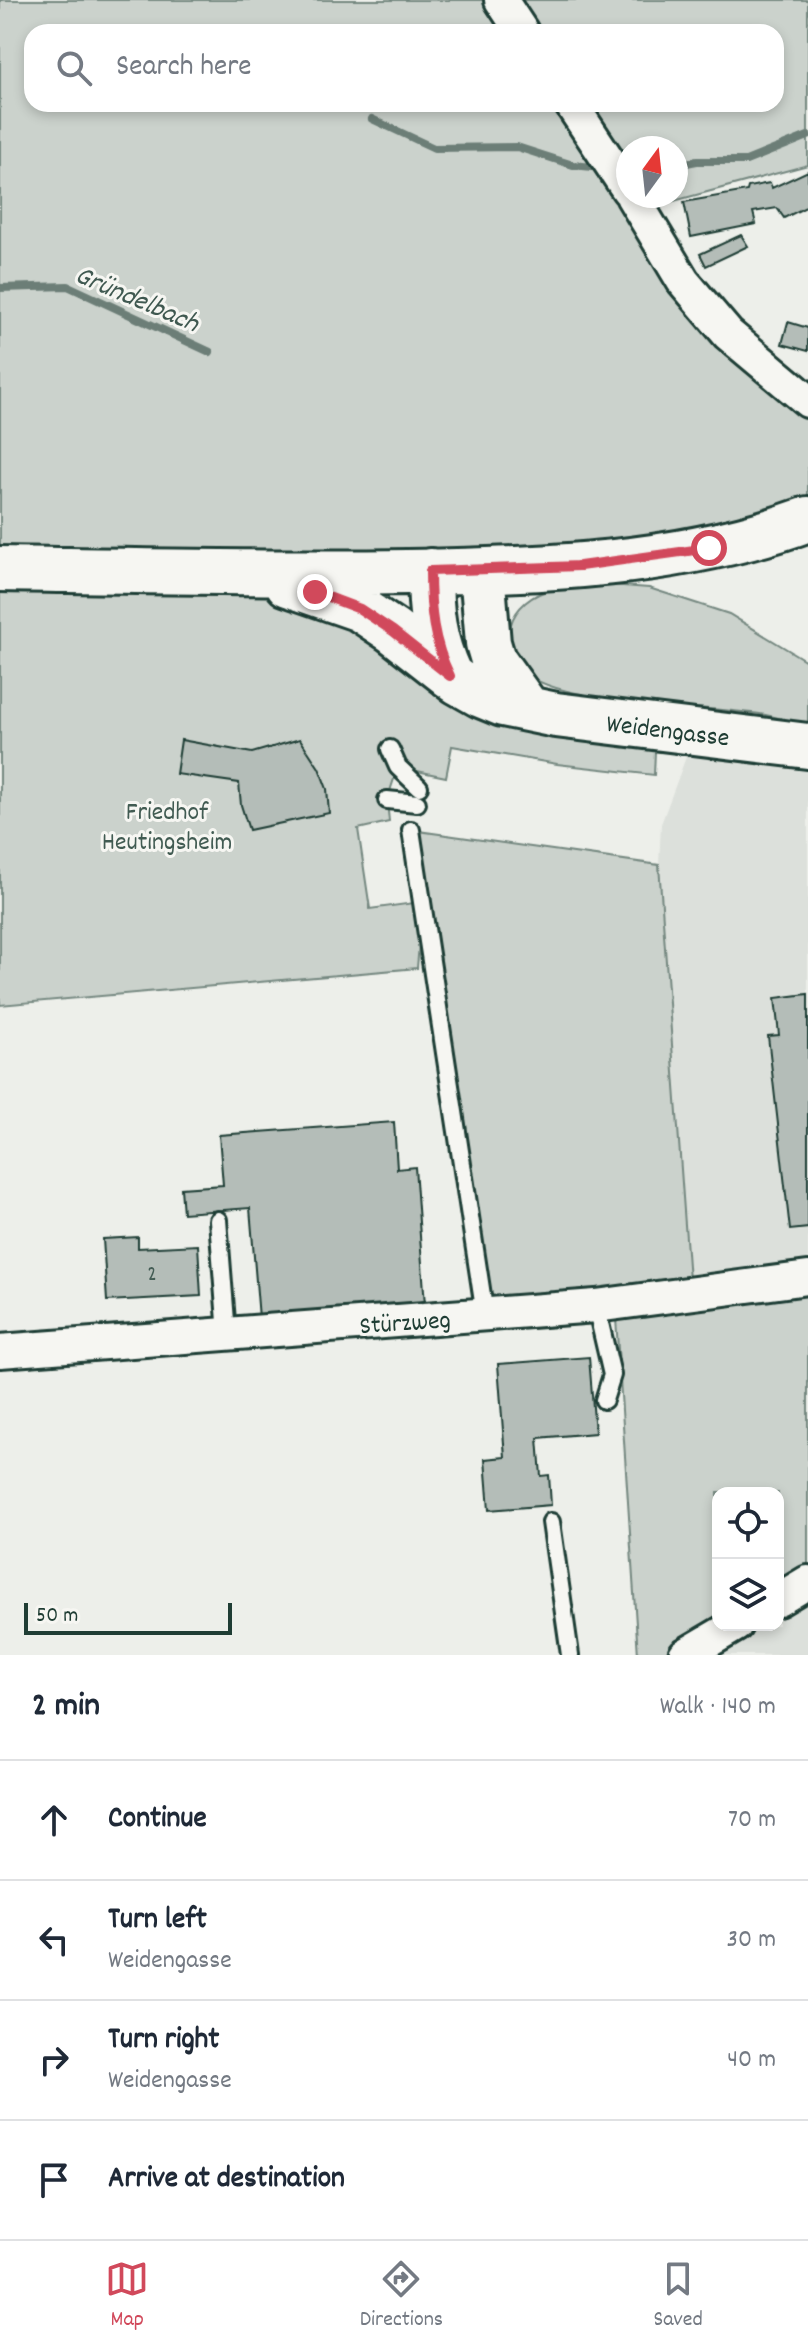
<!DOCTYPE html>
<meta charset="utf-8">
<style>
body{margin:0;font-family:Dekko,sans-serif;background:#f6f6f7;color:#1f2937}
.controls{position:absolute;right:24px;bottom:24px;display:grid;overflow:hidden;border-radius:16px;box-shadow:0 4px 12px #0003}
.controls button{width:72px;height:72px;display:grid;place-items:center;padding:0;border:0;border-bottom:2px solid #e0e1e3;background:#fff;color:#1f2937;font:40px sans-serif}
.compass{position:absolute;left:616px;top:136px;width:72px;height:72px;border-radius:50%;background:#fff;box-shadow:0 4px 12px #0003;rotate:15deg}
.scale{position:absolute;left:24px;bottom:20px;width:208px;box-sizing:border-box;padding-left:8px;border:4px solid #1f3d34;border-top:0;font-size:22px;line-height:28px;white-space:nowrap;color:#1f3d34;-webkit-text-stroke:6px #f6f6f2;paint-order:stroke}
.stop{position:absolute;width:24px;height:24px;margin:-18px;border:6px solid #d1495b;border-radius:50%;background:#fff}
.stop.end{background:#d1495b;border-color:#fff;box-shadow:0 2px 8px #0008}
.list{margin:0;padding:0;list-style:none}
h2{display:flex;justify-content:space-between;align-items:center;height:104px;margin:0;padding:0 32px;font-size:34px}
h2 small{font-size:26px;font-weight:400;color:#747a83}
.list li{display:grid;grid-template-columns:52px 1fr auto;gap:24px;align-items:center;box-sizing:border-box;height:120px;padding:0 32px;border-top:2px solid #e0e1e3}
.list b{display:block;font-size:30px;white-space:nowrap}
.list p{margin:0;font-size:26px;white-space:nowrap;color:#747a83}
.list em{font-size:26px;font-style:normal;color:#747a83}
.icon{flex:none;width:44px;height:44px;fill:none;stroke:currentColor;stroke-width:2;stroke-linecap:round;stroke-linejoin:round}
.map{position:relative;flex:none;width:808px;height:1655px;overflow:hidden}
.search{position:absolute;background:#fff;box-shadow:0 4px 12px #0003;left:24px;right:24px;top:24px;height:88px;display:flex;align-items:center;gap:20px;box-sizing:border-box;padding:0 28px;border-radius:24px;color:#747a83;font-size:30px}
.sheet{height:584px;background:#fff}
nav{display:flex;justify-content:space-around;align-items:center;box-sizing:border-box;height:112px;border-top:2px solid #e0e1e3;background:#fff;font-size:22px;color:#747a83}
nav a{display:grid;justify-items:center;gap:4px}
nav .on{color:#d1495b}
.map>svg:first-child{display:block}
.built{fill:#dce0db}
.green{fill:#cbd2cc;stroke:#758880;stroke-width:2;fill-rule:evenodd}
.lines{fill:none;stroke-linecap:round;stroke-linejoin:round}
.stream{stroke:#6c7e77;stroke-width:8}
.building{fill:#b4bdb8;stroke:#1f3d34;stroke-width:2}
.lane-casing{stroke:#1f3d34;stroke-width:22}
.street-casing{stroke:#1f3d34;stroke-width:38}
.secondary-casing{stroke:#1f3d34;stroke-width:50}
.lane{stroke:#f6f6f2;stroke-width:16}
.street{stroke:#f6f6f2;stroke-width:32}
.secondary{stroke:#f6f6f2;stroke-width:44}
.route{stroke:#d1495b;stroke-width:10}
.labels{text-anchor:middle;stroke-width:6;stroke-linejoin:round;paint-order:stroke}
.number-label{font-size:22px;fill:#445d55}
.street-label{font-size:26px;fill:#1f3d34;stroke:#f6f6f2}
.park-label{font-size:26px;fill:#415b52;stroke:#f6f6f2}
.water-label{font-size:28px;font-style:italic;fill:#3f5850;stroke:#f6f6f2}
</style>
<div class="map">
<svg width="808" height="1655" viewBox="0 0 808 1655">
<rect width="100%" height="100%" fill="#edefea"/>
<filter id="ink" filterUnits="userSpaceOnUse"><feTurbulence type="fractalNoise" baseFrequency=".0125" numOctaves="2"/><feDisplacementMap in="SourceGraphic" scale="16" xChannelSelector="R" yChannelSelector="G"/><feConvolveMatrix kernelMatrix="1 2 1 2 8 2 1 2 1" color-interpolation-filters="sRGB"/></filter>
<g filter="url(#ink)">
<path class="built" d="M686 757 782 760 808 764V1277L690 1294 659 865 661 824Z
M808 1582V1655H688L736 1625H778V1600Z"/>
<path class="green" d="M0 0H808V165L640 210 808 401V516L709 548 321 573 426 658 656 727 654 775 557 764 452 746 446 777 398 767 387 800 389 822 358 829 370 909 422 902 411 830 659 865 690 1294 808 1277V1582L778 1600V1493H718V1625L685 1655H638L615 1303 485 1315 422 907 417 968 0 1005ZM32 32H776V104H32ZM628 148H676V196H628Z
M596 584 649 588 729 614 808 662V725C792 721 776 717 760 714 711 707 563 703 530 676 493 644 508 600 553 589 567 585 582 585 596 584Z"/>
<g class="lines">
<path class="stream" d="M372 119 434 148 517 147 573 165 602 168
M676 165 697 161H746L808 136
M0 288 68 286 210 352"/>
</g>
<path class="building" d="M808 171V206L784 218 777 208 753 212 756 224 691 237 684 202 747 191 748 187 770 183 772 188Z
M741 235 748 246 706 266 700 254Z
M788 322 808 328V351L782 344Z
M300 739 319 768 327 789 329 813 249 830 241 805 239 783 176 774 181 740 252 753Z
M808 994V1228L790 1230 768 1036 779 1035 775 998Z
M394 1122 397 1169 415 1167 425 1305 259 1318 250 1208 183 1213 181 1188 223 1185 219 1135Z
M138 1237V1248L198 1245 201 1296 107 1301 103 1239Z
M589 1357 595 1433 538 1438 541 1476 549 1475 551 1505 489 1510 485 1459 505 1457 498 1364Z"/>
<g class="lines">
<defs>
<path id="lane" d="M390 749 398 767 419 787
M387 800 417 803
M411 830 485 1315
M218 1220 227 1334
M596 1306 612 1375 604 1400
M551 1522 570 1655"/>
<path id="street" d="M501 0 522 32
M571 104 628 190
M632 196 683 281 728 334 808 401
M0 1351 596 1306 808 1278
M778 1600 808 1582
M685 1655 736 1625"/>
<path id="secondary" d="M0 569C136 571 271 574 407 572 542 570 680 566 808 519
M430 571C430 610 433 641 450 676
M482 571 488 643 493 660 528 709
M288 584 360 609 393 631 458 682 481 695 503 704 556 715 808 746"/>
</defs>
<use href="#lane" class="lane-casing"/>
<use href="#street" class="street-casing"/>
<use href="#secondary" class="secondary-casing"/>
<use href="#lane" class="lane"/>
<use href="#street" class="street"/>
<use href="#secondary" class="secondary"/>
</g>
</g>
<g class="lines" filter="url(#ink)">
<path class="route" d="M315 592 360 609 393 631 450 676C433 641 430 610 430 571L580 566 709 548"/>
</g>
<g class="labels">
<g class="number-label">
<text x="152" y="1280">2</text>
</g>
<g class="street-label">
<text transform="translate(668 729) rotate(7)" y="9">Weidengasse</text>
<text transform="translate(405 1321) rotate(-4)" y="9">Stürzweg</text>
</g>
<g class="park-label">
<text x="167" y="819">Friedhof<tspan x="167" dy="30">Heutingsheim</tspan></text>
</g>
<g class="water-label">
<text transform="translate(138 297) rotate(23)" y="10">Gründelbach</text>
</g>
</g>
</svg>
<div class="controls">
<button><svg class="icon" aria-label="locate" viewBox="0 0 24 24"><circle cx="12" cy="12" r="6"/><path d="M12 2v4M12 18v4M2 12h4M18 12h4"/></svg></button>
<button><svg class="icon" aria-label="layers" viewBox="0 0 24 24"><path d="M12 4l9 5-9 5-9-5zM3 14l9 5 9-5"/></svg></button>
</div>
<svg class="compass" viewBox="-18 -18 36 36"><path d="M0-13l5 13h-10z" fill="#e53935"/><path d="M0 13l5-13h-10z" fill="#747a83"/></svg>
<div class="scale">50 m</div>
<div class="stop" style="left:709px;top:548px"></div>
<div class="stop end" style="left:315px;top:592px"></div>
<div class="search"><svg class="icon" aria-label="search" viewBox="0 0 24 24"><circle cx="10" cy="10" r="6"/><path d="M15 15l6 6"/></svg>Search here</div>
</div>
<section class="sheet">
<h2>2 min<small>Walk · 140 m</small></h2>
<ul class="list">
<li><svg class="icon" aria-label="ahead" viewBox="0 0 24 24"><path d="M12 20V5M6 11l6-6 6 6"/></svg><div><b>Continue</b></div><em>70 m</em></li>
<li><svg class="icon" aria-label="left" viewBox="0 0 24 24"><path d="M17 20v-9H6M10 6l-5 5 5 5"/></svg><div><b>Turn left</b><p>Weidengasse</p></div><em>30 m</em></li>
<li><svg class="icon" aria-label="right" viewBox="0 0 24 24"><path d="M7 20v-9h11M14 6l5 5-5 5"/></svg><div><b>Turn right</b><p>Weidengasse</p></div><em>40 m</em></li>
<li><svg class="icon" aria-label="arrive" viewBox="0 0 24 24"><path d="M6 21V4h12l-3 4 3 4H6"/></svg><div><b>Arrive at destination</b></div></li>
</ul>
</section>
<nav>
<a class="on"><svg class="icon" aria-label="map" viewBox="0 0 24 24"><path d="M3 6l6-2 6 2 6-2v14l-6 2-6-2-6 2zM9 4v14M15 6v14"/></svg>Map</a>
<a><svg class="icon" aria-label="directions" viewBox="0 0 24 24"><path d="M12 3l9 9-9 9-9-9zM9 14v-3h6M13 9l2 2-2 2"/></svg>Directions</a>
<a><svg class="icon" aria-label="saved" viewBox="0 0 24 24"><path d="M7 4h10v16l-5-4-5 4z"/></svg>Saved</a>
</nav>
